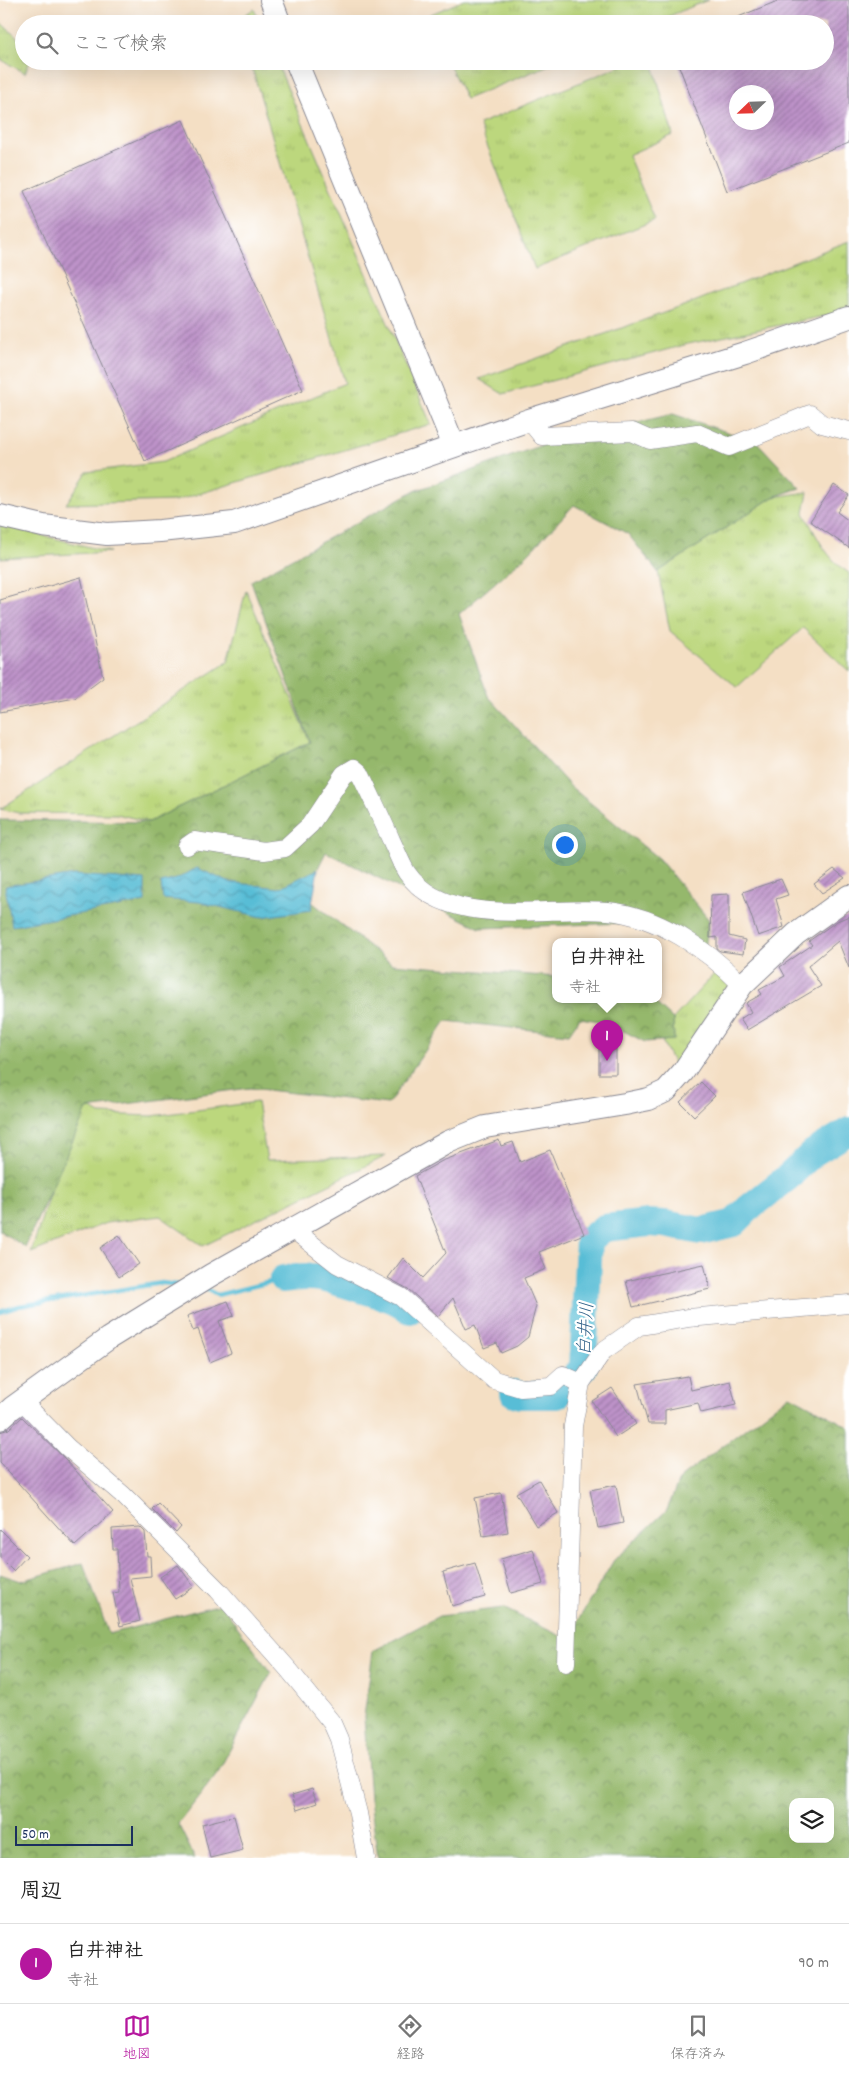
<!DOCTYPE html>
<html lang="ja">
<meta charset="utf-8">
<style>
body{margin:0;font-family:Dekko,"Klee One",sans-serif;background:#f2f2f2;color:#222}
.controls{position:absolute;right:15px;bottom:15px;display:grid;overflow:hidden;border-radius:10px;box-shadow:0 5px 20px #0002}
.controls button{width:45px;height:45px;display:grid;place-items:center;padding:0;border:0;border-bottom:1px solid #e0e0e0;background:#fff;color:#222;font:25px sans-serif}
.compass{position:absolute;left:729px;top:85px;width:45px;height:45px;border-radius:50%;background:#fff;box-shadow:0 5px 20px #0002;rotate:247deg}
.scale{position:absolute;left:15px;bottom:12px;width:118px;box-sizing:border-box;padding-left:5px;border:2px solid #1b2f5e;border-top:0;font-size:14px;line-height:18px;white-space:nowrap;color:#1b2f5e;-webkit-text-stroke:4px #fff;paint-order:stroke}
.you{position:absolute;left:564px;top:844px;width:18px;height:18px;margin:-12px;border:4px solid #fff;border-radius:50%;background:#1a73e8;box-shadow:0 0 0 8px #1a73e833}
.badge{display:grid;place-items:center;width:32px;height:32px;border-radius:50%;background:#b5179e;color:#fff;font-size:16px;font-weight:700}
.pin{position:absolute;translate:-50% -41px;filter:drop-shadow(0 1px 2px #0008)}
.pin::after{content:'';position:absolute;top:26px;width:18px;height:15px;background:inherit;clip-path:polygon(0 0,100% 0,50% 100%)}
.popup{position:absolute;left:552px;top:938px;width:110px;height:65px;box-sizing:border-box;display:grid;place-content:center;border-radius:10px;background:#fff;filter:drop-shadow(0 1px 4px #0005);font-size:16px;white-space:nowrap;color:#767676}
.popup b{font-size:19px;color:#222}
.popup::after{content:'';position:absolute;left:50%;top:100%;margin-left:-10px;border:10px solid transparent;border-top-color:#fff}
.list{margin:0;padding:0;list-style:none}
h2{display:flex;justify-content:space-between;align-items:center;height:65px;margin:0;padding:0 20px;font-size:21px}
h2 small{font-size:16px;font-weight:400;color:#767676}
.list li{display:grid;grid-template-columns:32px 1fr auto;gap:15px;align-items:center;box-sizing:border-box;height:80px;padding:0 20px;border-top:1px solid #e0e0e0}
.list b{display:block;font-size:19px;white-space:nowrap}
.list p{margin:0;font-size:16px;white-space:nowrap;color:#767676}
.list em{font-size:16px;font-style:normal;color:#767676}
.icon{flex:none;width:28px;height:28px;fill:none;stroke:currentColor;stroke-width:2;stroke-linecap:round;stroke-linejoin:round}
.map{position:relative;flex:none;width:849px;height:1858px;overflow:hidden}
.search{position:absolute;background:#fff;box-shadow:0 5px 20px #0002;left:15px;right:15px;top:15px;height:55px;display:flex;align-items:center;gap:12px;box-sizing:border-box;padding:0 18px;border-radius:28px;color:#767676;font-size:19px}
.sheet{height:145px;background:#fff}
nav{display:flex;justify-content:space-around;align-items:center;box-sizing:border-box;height:70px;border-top:1px solid #e0e0e0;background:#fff;font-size:14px;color:#767676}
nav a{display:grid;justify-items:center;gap:2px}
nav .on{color:#b5179e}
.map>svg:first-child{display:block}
.grass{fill:url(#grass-tufts);stroke:#6c836e}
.forest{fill:url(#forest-crowns);stroke:#587465;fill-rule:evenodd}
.water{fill:url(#water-waves);stroke:#3a769a}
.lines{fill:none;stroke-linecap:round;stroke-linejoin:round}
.stream{stroke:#58bdd6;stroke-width:4.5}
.river{stroke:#58bdd6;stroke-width:28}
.building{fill:url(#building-hatch);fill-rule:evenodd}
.minor-casing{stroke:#888791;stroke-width:19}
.tertiary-casing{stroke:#888791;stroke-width:24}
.minor{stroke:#fff;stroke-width:18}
.tertiary{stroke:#fff;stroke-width:22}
.labels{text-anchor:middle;stroke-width:4.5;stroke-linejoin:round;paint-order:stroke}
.water-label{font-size:18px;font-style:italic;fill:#306188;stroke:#fff}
</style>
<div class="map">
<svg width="849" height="1858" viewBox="0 0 849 1858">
<defs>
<pattern id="grass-tufts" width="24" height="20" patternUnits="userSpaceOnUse" patternTransform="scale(1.25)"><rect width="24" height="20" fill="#bcd77d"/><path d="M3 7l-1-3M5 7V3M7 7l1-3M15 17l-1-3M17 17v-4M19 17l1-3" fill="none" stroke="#a1b96e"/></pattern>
<pattern id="forest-crowns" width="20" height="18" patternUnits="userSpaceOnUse" patternTransform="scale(1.25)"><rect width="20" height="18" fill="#95b86c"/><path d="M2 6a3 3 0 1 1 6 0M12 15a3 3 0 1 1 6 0" fill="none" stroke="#79965c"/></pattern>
<pattern id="water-waves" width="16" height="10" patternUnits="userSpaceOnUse" patternTransform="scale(1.25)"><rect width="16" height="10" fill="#58bdd6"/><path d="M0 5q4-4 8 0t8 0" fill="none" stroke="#489ab1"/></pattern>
<pattern id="building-hatch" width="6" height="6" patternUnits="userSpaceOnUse" patternTransform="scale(1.25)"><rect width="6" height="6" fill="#be93c9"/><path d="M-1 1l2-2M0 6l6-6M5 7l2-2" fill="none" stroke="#9a78a6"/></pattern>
</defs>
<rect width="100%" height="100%" fill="#fff"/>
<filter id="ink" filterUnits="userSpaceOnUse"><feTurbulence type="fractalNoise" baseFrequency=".02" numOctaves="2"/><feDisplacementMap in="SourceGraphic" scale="10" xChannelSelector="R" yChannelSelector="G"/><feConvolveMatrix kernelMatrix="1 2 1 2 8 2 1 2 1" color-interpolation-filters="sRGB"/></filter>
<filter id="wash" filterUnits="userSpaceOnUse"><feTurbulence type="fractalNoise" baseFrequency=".0096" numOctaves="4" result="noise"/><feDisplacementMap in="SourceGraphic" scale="20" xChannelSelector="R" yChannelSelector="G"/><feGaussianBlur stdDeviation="1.12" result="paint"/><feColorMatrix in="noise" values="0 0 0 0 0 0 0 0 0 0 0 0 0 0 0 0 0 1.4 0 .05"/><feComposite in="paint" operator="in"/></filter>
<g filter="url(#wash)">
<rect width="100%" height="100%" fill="#f4dfc4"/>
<path class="grass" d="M464 0H708L650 24H427L424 17Z
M254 9 260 24H239L238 19Z
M0 22 24 44V61H30L25 73 0 59Z
M250 61H276L431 424 175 501 66 504 87 472 163 462 345 383Z
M447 61H559L466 99Z
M632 61H652L673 135 628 155 655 220 535 269 479 124Z
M849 241V311L688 344 503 394 479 379 686 305Z
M808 492 804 513C816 535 827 560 849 573V671L803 628 737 687 670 631 658 572 773 497Z
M0 525 110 552 0 558Z
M246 590 310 742 149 822 117 814 19 813 0 809 228 662Z
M715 973 733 982 675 1066 662 1041 674 1040 673 1019Z
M78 1101 100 1114 152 1116 257 1102 267 1160 386 1156 203 1246 160 1216 106 1223 31 1253Z"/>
<path class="forest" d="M673 414 757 442 800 488 773 497 658 572 628 534 574 505 528 554 459 614 488 696 571 787 659 859 709 920 705 949 670 931 626 923 480 928 326 852 304 896 392 964 556 977V1000H652L673 1019 674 1040 645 1042 606 1022 580 1018 569 1034 446 1021 388 1104 250 1088 87 1109 25 1247 0 1231V820L149 822 310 742 251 581 412 492 542 445Z
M790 1395 849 1427V1858H378L370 1799 364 1717 373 1651 439 1616 503 1608 567 1639 614 1560 667 1510 680 1478ZM793 1802H830V1839H793Z
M83 1563 109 1634 221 1604 271 1673 218 1772 178 1824 195 1858H0V1574L21 1581Z"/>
<path class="water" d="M197 868 228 882 279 888 318 869 311 910 262 917 199 902 163 899 161 883 177 879Z
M74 875 145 880V902L12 926 5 886Z"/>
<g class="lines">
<path class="stream" d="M204 1288 217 1295 283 1279
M0 1312 19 1306 162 1283 178 1285"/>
<path class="river" d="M283 1279C318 1273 335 1281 367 1291 385 1297 395 1298 410 1310
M514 1393 520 1395H557L583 1368 589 1240 604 1228 649 1223 665 1224 701 1231 734 1223 749 1208 788 1177 813 1153 849 1131"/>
</g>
<g id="blocks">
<path class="building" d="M780 0H849V143L727 191 677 61H825V24H721ZM736 92H766V122H736Z
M183 120 303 390 145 461 24 191Z
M834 485 849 495 837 512 849 521V548L810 521Z
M81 577 103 677 75 698 0 712V600Z
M834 869 845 878 822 893 814 884Z
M781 879 788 895 776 899 784 927 758 936 743 892Z
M729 894V936L745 940 743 954 720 951 717 949V937L710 938 711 895Z
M849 916V968L838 941 808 966 821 986 747 1030 740 1019 751 1012 746 1003 762 994 759 990 785 976 780 967 812 945 809 941 837 921Z
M599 1049H616V1074H599Z
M701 1082 715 1096 694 1116 680 1102Z
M499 1140 501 1146 513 1142 520 1162 550 1150 584 1234 539 1252 546 1269 524 1278 536 1306 528 1337 517 1346 501 1353 497 1343 484 1348 475 1325 466 1329 453 1298 438 1316 408 1289 388 1278 403 1258 423 1278 446 1253 415 1176 442 1161Z
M119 1235 139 1264 119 1277 100 1248Z
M704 1264 710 1289 633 1307 626 1281Z
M228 1301 234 1316 219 1321 231 1353 210 1362 198 1329 193 1331 187 1316Z
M688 1376 691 1390 730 1381 736 1405 701 1413 698 1403 665 1410V1424H648L637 1384Z
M612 1388 636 1424 616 1437 592 1401Z
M22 1417 66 1460 113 1512 75 1546 0 1463V1432L9 1429Z
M539 1480 558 1513 536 1526 516 1493Z
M616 1485 623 1523 598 1528 590 1490Z
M501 1493 508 1532 483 1536 475 1498Z
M158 1503 181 1527 176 1533 152 1509Z
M140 1527 145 1532 147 1556H150L151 1576 130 1578 140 1621 120 1626 113 1593 119 1592 117 1549H113L112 1529Z
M0 1529 27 1556 13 1571 0 1558Z
M533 1549 543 1584 511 1593 501 1559Z
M475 1563 485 1597 452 1606 443 1572Z
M178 1565 194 1587 175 1599 160 1577Z
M312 1789 317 1803 297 1810 292 1795Z
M234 1816 243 1850 210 1858 202 1824Z"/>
</g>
</g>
<g filter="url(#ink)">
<use href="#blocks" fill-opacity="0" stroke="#888791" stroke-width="1"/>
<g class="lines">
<defs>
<path id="minor" d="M529 420 542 436 632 432 650 440 697 433 729 447 810 414 822 424 849 431
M187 846 194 841 264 851 285 848 310 825 344 774 354 768 360 773C371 796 382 819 392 842 397 852 401 864 407 873 447 931 548 905 608 911 658 916 707 949 742 985
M294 1230 337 1264 401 1297 494 1380 521 1388 551 1386 563 1375 581 1383
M22 1401 67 1447 123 1495 218 1590 289 1670 332 1723 339 1739 358 1813 366 1858
M566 1663 573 1426 581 1383 603 1351 639 1326 688 1318 849 1304"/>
<path id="tertiary" d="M271 0 280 24
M296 61 454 446
M0 516 43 526 107 534 160 531 234 523 529 420 745 353 849 317
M0 1419 12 1408 109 1338 211 1275 448 1142 485 1127 625 1104 649 1099 666 1091 683 1072 742 985 796 934 849 896"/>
</defs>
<use href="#minor" class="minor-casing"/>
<use href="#tertiary" class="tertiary-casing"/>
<use href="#minor" class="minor"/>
<use href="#tertiary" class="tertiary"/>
</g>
</g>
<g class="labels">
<g class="water-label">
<text transform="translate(585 1329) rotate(-87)" y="6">白井川</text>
</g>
</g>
</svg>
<div class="controls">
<button><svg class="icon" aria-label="layers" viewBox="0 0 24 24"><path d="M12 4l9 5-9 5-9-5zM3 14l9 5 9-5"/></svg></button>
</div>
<svg class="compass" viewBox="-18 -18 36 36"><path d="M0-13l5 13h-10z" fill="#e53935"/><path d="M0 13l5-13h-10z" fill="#767676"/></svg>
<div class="scale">50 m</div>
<div class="you"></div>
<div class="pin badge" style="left:607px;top:1061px">1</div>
<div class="popup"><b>白井神社</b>寺社</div>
<div class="search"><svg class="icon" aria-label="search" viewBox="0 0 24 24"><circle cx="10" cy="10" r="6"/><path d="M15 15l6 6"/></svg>ここで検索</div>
</div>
<section class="sheet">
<h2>周辺<small></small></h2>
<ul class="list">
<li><span class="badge">1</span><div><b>白井神社</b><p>寺社</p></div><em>90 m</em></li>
</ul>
</section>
<nav>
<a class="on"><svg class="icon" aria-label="map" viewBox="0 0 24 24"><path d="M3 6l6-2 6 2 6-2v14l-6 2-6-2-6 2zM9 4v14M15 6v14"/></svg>地図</a>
<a><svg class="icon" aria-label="directions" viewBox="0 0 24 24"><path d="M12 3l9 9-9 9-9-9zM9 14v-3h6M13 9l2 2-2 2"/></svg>経路</a>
<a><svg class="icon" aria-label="saved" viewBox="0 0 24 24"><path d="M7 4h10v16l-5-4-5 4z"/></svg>保存済み</a>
</nav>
